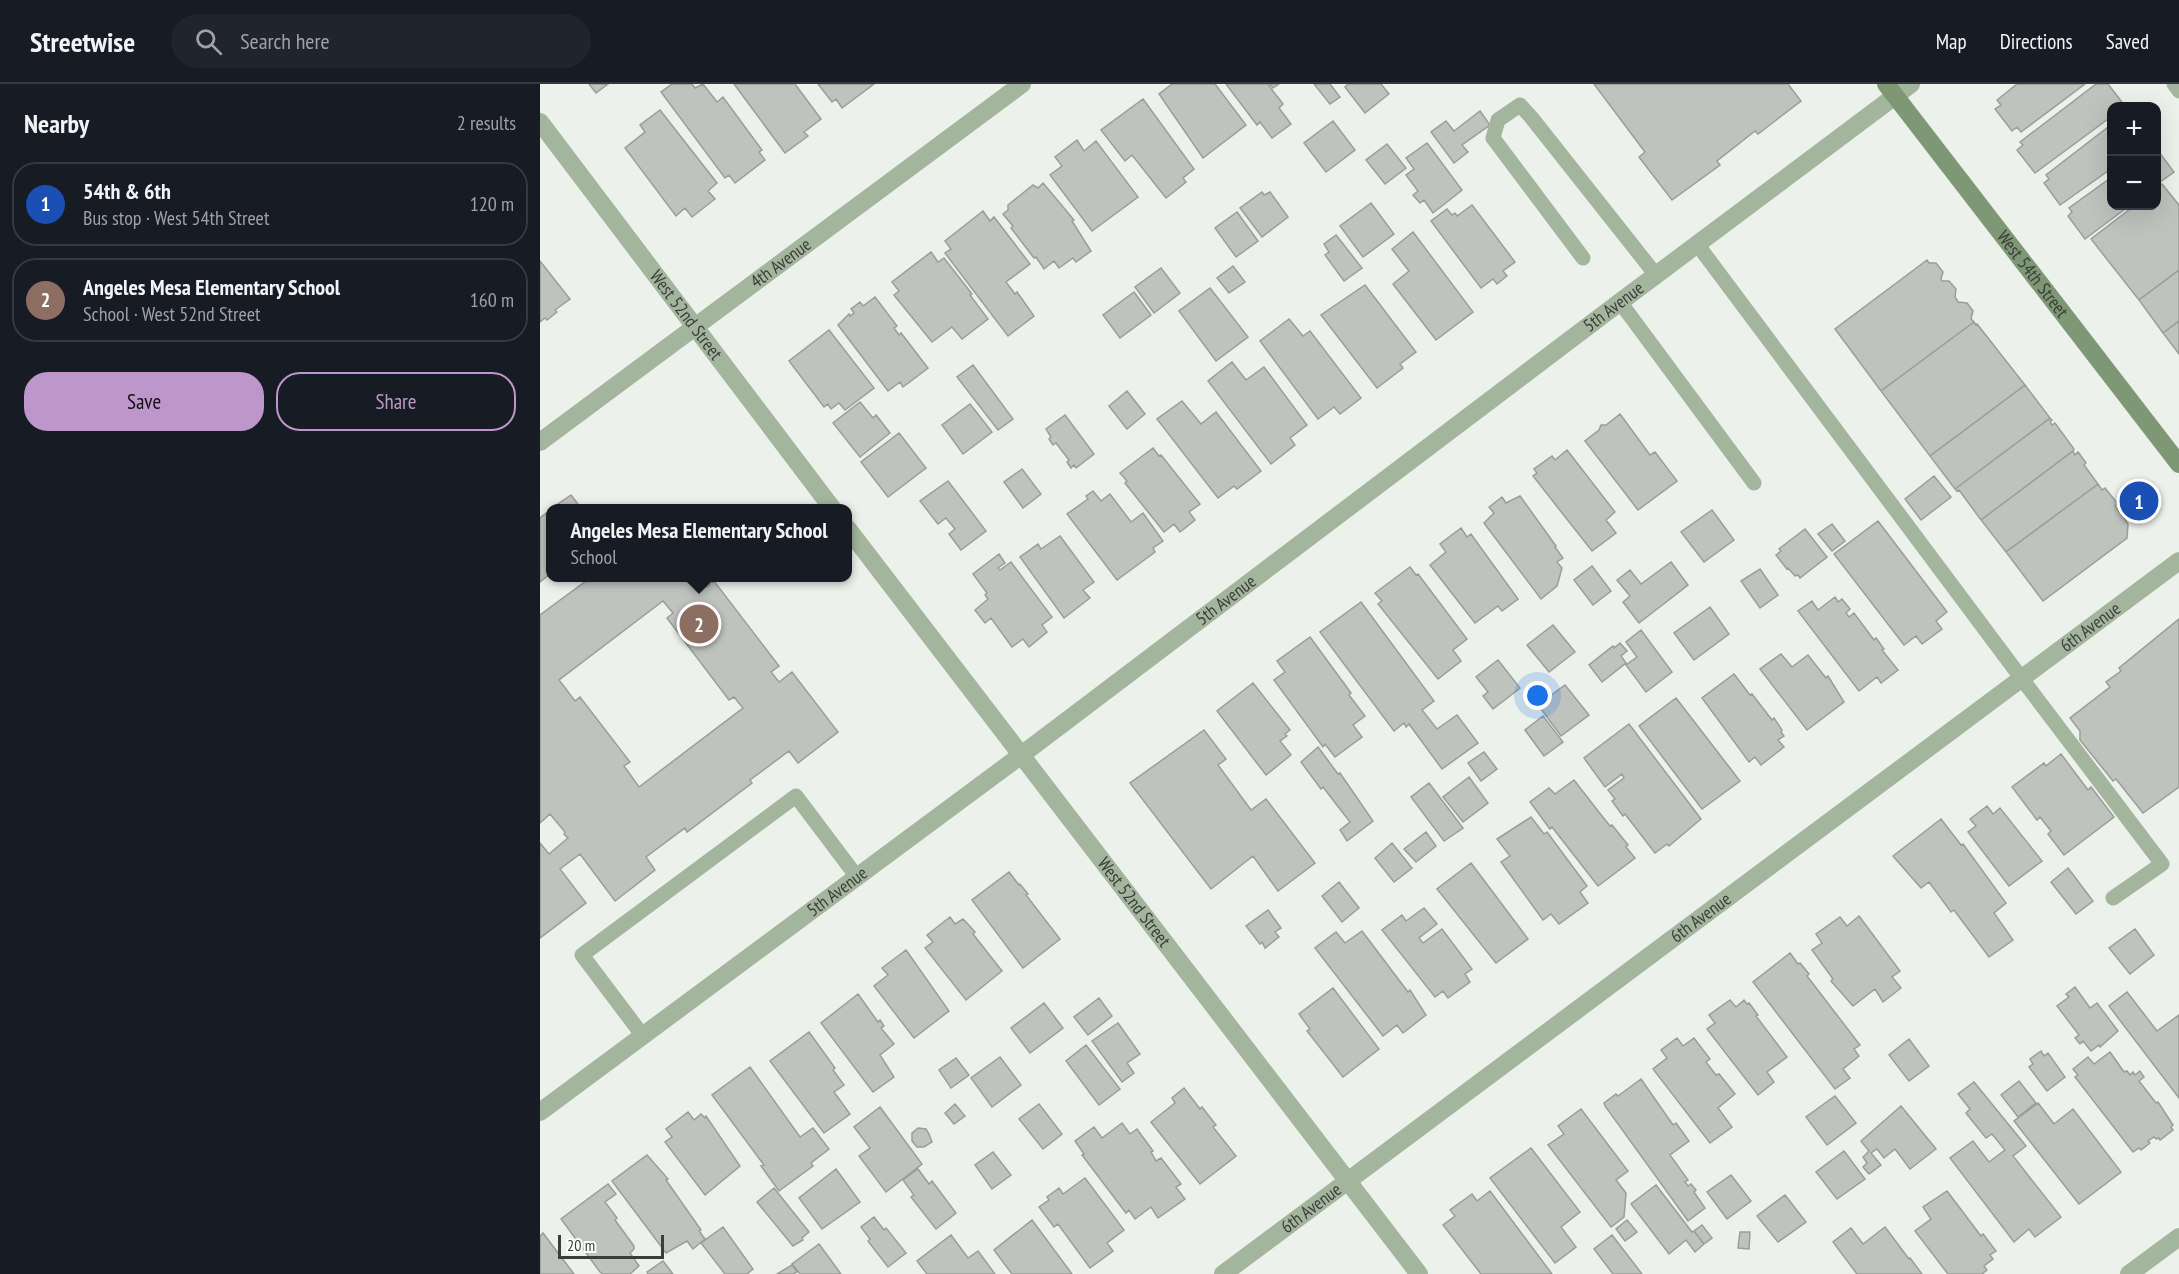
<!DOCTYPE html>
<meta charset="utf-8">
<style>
body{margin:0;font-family:"PT Sans Narrow",sans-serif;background:#20242c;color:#f1f3f6}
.controls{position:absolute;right:18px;top:18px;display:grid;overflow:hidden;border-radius:12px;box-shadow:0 6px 24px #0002}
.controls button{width:54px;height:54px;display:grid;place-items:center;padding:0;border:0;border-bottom:2px solid #363941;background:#171b24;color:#f1f3f6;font:30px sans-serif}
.scale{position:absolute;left:18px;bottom:15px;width:106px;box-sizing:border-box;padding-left:6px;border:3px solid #3b3d3b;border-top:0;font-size:16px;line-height:21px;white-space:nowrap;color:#3b3d3b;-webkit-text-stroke:4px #fff;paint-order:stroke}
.you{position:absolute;left:998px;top:612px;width:21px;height:21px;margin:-15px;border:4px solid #fff;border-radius:50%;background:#1a73e8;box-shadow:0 0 0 9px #1a73e833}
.badge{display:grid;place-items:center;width:39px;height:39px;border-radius:50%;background:#bd97cb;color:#fff;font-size:20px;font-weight:700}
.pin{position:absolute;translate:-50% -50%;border:3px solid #fff;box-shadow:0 2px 6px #0006}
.popup{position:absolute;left:6px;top:420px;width:306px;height:78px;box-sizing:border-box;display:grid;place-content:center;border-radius:12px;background:#171b24;filter:drop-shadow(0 2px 4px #0005);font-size:20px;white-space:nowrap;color:#9ea1a6}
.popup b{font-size:22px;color:#f1f3f6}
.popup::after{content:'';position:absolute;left:50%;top:100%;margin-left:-12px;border:12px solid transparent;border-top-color:#171b24}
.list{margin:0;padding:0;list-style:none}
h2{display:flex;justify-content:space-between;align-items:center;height:78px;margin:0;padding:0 24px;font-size:26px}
h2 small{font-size:20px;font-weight:400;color:#9ea1a6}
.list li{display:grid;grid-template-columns:39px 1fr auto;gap:18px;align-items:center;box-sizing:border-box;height:84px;margin:0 12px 12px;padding:0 12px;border:2px solid #363941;border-radius:24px}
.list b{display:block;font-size:22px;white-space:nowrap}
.list p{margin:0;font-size:20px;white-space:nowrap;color:#9ea1a6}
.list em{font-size:20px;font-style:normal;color:#9ea1a6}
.actions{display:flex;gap:12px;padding:18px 24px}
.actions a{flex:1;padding:14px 0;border:2px solid #bd97cb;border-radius:24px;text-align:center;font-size:21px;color:#bd97cb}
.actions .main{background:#bd97cb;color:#111}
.icon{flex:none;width:33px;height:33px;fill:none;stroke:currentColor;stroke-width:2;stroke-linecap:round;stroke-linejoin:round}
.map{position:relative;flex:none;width:1639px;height:1190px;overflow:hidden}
header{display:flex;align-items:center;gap:36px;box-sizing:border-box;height:84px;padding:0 30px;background:#171b24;border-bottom:2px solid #363941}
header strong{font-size:28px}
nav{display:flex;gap:33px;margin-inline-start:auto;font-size:21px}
.search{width:420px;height:54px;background:#20242c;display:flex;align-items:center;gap:15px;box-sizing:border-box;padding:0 21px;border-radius:33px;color:#9ea1a6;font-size:22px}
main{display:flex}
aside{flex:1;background:#171b24}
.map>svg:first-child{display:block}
.building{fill:#bfc3be;stroke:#9a9e99;stroke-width:1.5;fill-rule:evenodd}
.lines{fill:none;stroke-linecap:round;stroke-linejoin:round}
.lane{stroke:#a3b59d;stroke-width:15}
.street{stroke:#a3b59d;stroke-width:18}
.secondary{stroke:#7e9875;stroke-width:18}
.labels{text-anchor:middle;stroke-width:4.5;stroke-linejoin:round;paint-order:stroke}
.street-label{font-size:18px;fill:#3b3d3b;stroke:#fff}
</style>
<header>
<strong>Streetwise</strong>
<div class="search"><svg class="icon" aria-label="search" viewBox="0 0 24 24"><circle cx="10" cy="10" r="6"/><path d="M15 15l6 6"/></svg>Search here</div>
<nav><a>Map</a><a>Directions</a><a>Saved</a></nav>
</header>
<main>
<aside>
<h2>Nearby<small>2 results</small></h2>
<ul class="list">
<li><span class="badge" style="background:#1a4fb4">1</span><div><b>54th &amp; 6th</b><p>Bus stop · West 54th Street</p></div><em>120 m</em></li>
<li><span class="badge" style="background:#8d6e63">2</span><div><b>Angeles Mesa Elementary School</b><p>School · West 52nd Street</p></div><em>160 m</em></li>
</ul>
<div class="actions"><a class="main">Save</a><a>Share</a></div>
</aside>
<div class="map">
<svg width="1639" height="1190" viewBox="0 0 1639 1190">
<rect width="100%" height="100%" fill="#edf1ec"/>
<path class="building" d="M49 0H68L56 9Z
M132 0H152L155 4 163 0 177 18 183 13 222 66 219 68 225 76 195 99 189 91 185 94 121 8Z
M194 0H255L281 35 264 48 268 52 245 69Z
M278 0H334L302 24 296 15 292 18Z
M632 0H675L706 41 663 74 619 10Z
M686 0H739L733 4 731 1 729 2 743 20 739 24 751 40 732 54 720 38 717 41Z
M774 0H790L800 13 790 20Z
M808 0H841L849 10 825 29 805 3Z
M1054 0H1248L1261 17 1218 50 1215 47 1177 77 1180 81 1132 116 1099 73 1105 68Z
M1477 0H1545L1481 48 1477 43 1472 47 1455 25 1461 21 1457 16Z
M1556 0H1568L1585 22H1572V32L1495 89 1477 66 1483 61 1480 58Z
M603 15 654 85 643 94 646 98 626 114 592 71 585 77 561 46Z
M120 26 177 99 168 107 175 115 152 133 145 124 136 132 85 64 105 48 100 41Z
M940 27 950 41 922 61 928 68 914 79 891 48 906 37 914 47Z
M793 37 815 66 786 88 764 59Z
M1572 40V84L1520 121 1504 99 1509 95 1506 91Z
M537 56 544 67 556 57 598 113 552 147 510 91 522 82 515 73Z
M887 59 922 106 893 129 884 116 880 119 873 111 878 107 866 91 874 85 866 74Z
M847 60 866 84 845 100 826 76Z
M1616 64 1634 88 1616 101Z
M1572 93V122H1589L1545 155 1528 132 1532 128 1529 124Z
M503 99 534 136 532 137 551 167 536 178 533 174 519 184 514 177 504 185 496 173 494 174 471 144 473 142 463 130 468 126V121L493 101 498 104Z
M1622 100 1639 121V186L1599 216 1551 155 1594 122H1616V104Z
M722 108 724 111 730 108 748 133 722 153 700 124Z
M831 119 854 150 823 173 800 142Z
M932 121 975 178 963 187 967 192 957 200 953 195 941 204 891 137 907 125 912 131 915 129 917 132Z
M443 127 450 137 454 133 490 180 466 198 475 210 477 208 494 232 468 252 405 169 411 165 405 157Z
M697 128 718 157 696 173 675 144Z
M873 148 933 228 896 256 853 200 869 187 852 165Z
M796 151 822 184 804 197 785 171 789 168 784 160Z
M391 168 398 178 404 174 432 210 430 211 448 235 422 255 412 243 392 258 354 211 359 207 352 198Z
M1387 176 1389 179H1396L1403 188 1401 195 1402 197H1409L1416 205 1415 213 1418 218 1427 219 1433 227 1431 235 1434 238 1341 307 1295 245Z
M0 177 30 215 15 226 17 228 7 236 5 234 0 238Z
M693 182 705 198 689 209 677 194Z
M621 184 640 209 614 229 595 203Z
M1639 186V237L1623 249 1599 216Z
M825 201 876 268 860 280 863 284 837 304 781 231Z
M670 204 708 253 676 277 639 227Z
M594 208 611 231 580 254 563 231Z
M335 213 357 242 354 244 359 251 361 249 388 284 363 303 360 298 348 307 298 241 309 230 310 232 314 229 311 225 320 218 323 222Z
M749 235 763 252 770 247 821 314 800 330 794 323 778 335 720 257Z
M1639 237V270L1623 249Z
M1434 238 1436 241 1437 240 1485 301 1390 372 1341 307Z
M289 246 334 304 305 326 299 319 291 325 288 320 284 323 249 277Z
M692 278 706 296 724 283 767 341 750 354 755 361 731 380 668 297Z
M433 281 473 335 458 346 417 293Z
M1485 301 1510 334 1415 405 1390 372Z
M587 307 605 330 587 345 569 322Z
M642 317 661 340 676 328 721 387 697 405 694 402 678 414 617 335Z
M320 318 333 334 336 331 350 349 320 373 293 339Z
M430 320 452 348 423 370 402 341Z
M1080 330 1110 371 1115 368 1137 397 1098 426 1045 357 1059 346 1061 341H1066Z
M525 331 554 370 536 384 534 381 531 384 527 378 529 376 516 359 513 361 509 355 511 353 506 345Z
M1510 334 1512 336 1510 337 1512 341 1515 339 1534 365 1533 367 1441 436 1419 406 1417 407 1415 405Z
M359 349 386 384 348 413 321 378Z
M613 364 619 372 621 371 660 420 649 428 655 436 640 448 634 440 624 448 585 399 587 397 580 389Z
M1027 366 1075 428 1066 436 1076 449 1052 467 993 392 997 389 994 385 1012 372 1015 376Z
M1533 367 1535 371 1538 368 1546 379 1544 381 1558 400 1466 468 1441 436Z
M482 385 501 410 483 424 464 398Z
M1394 392 1411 413 1381 436 1365 415Z
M408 397 446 447 421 466 409 450 415 445 406 434 398 440 380 417Z
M1558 400 1562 406 1565 404 1578 420 1575 422 1588 440 1587 454 1503 517 1466 468Z
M553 407 561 417 570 410 591 438 603 429 623 457 613 464 615 468 577 496 527 430 548 415 546 412Z
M31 411 41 424H12Z
M980 412 1016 462 1015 463 1023 474 1017 478 1022 484 1017 502 1001 515 944 439 954 429 949 423 962 413 966 419Z
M10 426V490L0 498V434Z
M1172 426 1194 456 1164 478 1141 448Z
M1338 437 1407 528 1396 537 1402 545 1382 560 1376 552 1364 561 1294 470Z
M1292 440 1305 457 1292 467 1278 450Z
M921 444 927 453 931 450 978 515 962 527 958 522 935 539 890 481 906 468 900 460Z
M1265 445 1287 473 1260 494 1258 491 1255 492 1248 484 1247 485 1236 471 1241 467 1239 465Z
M520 452 554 498 543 506 550 514 524 534 480 473 498 460 501 465Z
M459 470 465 479 458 484 460 486 471 478 512 533 502 541 507 548 489 563 483 555 472 563 451 534 445 539 435 526 448 515 445 511 447 509 433 490Z
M1131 478 1148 501 1099 539 1083 518 1090 512 1077 496 1090 486 1101 500Z
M1052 482 1071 507 1053 521 1034 496Z
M870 483 876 491 878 490 927 555 913 566 921 577 898 595 838 520 842 517 835 509Z
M1220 485 1238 511 1220 524 1201 497Z
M50 494H160L167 503 174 497 239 582 231 588 239 598 252 588 298 648 258 679 249 667 210 696 212 699 147 748 145 744 106 773 115 786 75 817 40 770 20 785 46 819 0 854V759L9 770 28 754 24 750 25 748 10 730 0 739V531ZM123 517 133 529 127 534 189 616 194 613 203 624 99 703 84 682 90 678 40 613 35 617 19 596Z
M1295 513 1298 518 1302 515 1310 525 1306 529 1309 533 1314 529 1334 556 1336 554 1344 565 1342 566 1358 586 1341 599 1337 593 1319 607 1258 527 1272 517 1278 526Z
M821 518 894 617 882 626 897 645 917 631 938 659 902 685 869 640 866 643 864 639 854 647 780 548Z
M1170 523 1189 550 1154 576 1134 549Z
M1639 535V703L1603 729 1576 695 1573 697 1540 656V647L1530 634 1570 603 1566 598 1581 587 1579 584Z
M1013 541 1035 568 1009 588 987 561Z
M1101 546 1132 588 1106 608 1086 581 1097 573 1086 558Z
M770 553 811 609 809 611 825 632 813 641 822 653 795 673 785 660 783 663 734 596 745 588 737 577Z
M1080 559 1087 567 1081 572 1086 579 1062 598 1049 581 1073 562 1074 564Z
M1241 570 1252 583 1268 571 1286 594 1288 592 1304 618 1267 646 1220 585Z
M958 576 980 604 953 625 943 612 948 608 936 593Z
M1194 590 1210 611 1212 610 1232 636 1234 634 1242 646 1241 648 1244 652 1238 656 1244 663 1221 681 1215 673 1209 678 1162 614Z
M713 599 750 646 745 650 747 652 740 657 751 671 726 691 677 627Z
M1025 601 1049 631 1021 652 998 621Z
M1136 614 1200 697 1162 725 1099 642Z
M1003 632 1023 658 1004 672 985 646Z
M1089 640 1161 735 1129 762 1127 760 1115 769 1085 730 1083 732 1072 717 1075 715 1068 706 1084 694 1082 690 1065 703 1044 674Z
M664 646 686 675 678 681 711 726 726 715 775 779 738 807 713 772 671 805 590 699Z
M778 663 798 690 800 689 833 737 807 757 800 746 810 738 783 703 781 705 761 678Z
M944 668 957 685 941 697 928 679Z
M1521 670 1548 706 1551 703 1574 733 1524 771 1508 750 1511 747 1500 733 1497 736 1472 703 1504 679 1506 682Z
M929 693 948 719 923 738 903 713Z
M1034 696 1058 727 1070 742 1072 741 1088 761 1086 763 1095 774 1058 802 1012 743 1010 745 990 718 1009 704 1015 710Z
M889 699 923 744 904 757 871 713Z
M1447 722 1453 730 1460 724 1502 777 1469 802 1428 748 1436 742 1430 735Z
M991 733 1004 750 1007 748 1047 802 1040 808 1048 819 1019 840 1011 830 1003 836 961 778 970 772 957 755Z
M1401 735 1421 761 1423 760 1466 819 1454 829 1473 856 1449 873 1414 826 1411 828 1389 798 1381 804 1353 772Z
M886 748 896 762 876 778 864 765Z
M852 759 872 784 854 798 835 774Z
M931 779 988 855 956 879 897 805Z
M1528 784 1553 817 1536 830 1511 798Z
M469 788 479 801 480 800 488 810 486 811 520 855 483 884 432 816Z
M799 798 819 824 802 838 782 812Z
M884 824 897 840 879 854 883 859 902 845 932 885 925 890 930 898 908 914 903 907 895 913 842 846 862 831 866 837Z
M728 826 741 844 735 848 739 853 725 864 722 858 720 860 706 842Z
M1319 832 1360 887 1352 893 1361 904 1343 918 1335 905 1313 922 1291 897 1293 895 1272 866 1282 859 1276 850 1300 833 1307 842Z
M410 833 415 840 423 835 426 838 435 848 433 850 462 887 426 916 385 864 393 858 387 851Z
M1595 845 1614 871 1590 890 1569 864Z
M822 847 868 908 870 906 886 931 863 949 857 941 843 952 775 864 796 848 805 859Z
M366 866 409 927 374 954 334 902 348 891 342 884Z
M1250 869 1258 880 1260 879 1269 890 1267 892 1320 961 1314 965 1319 972 1303 985 1310 994 1295 1005 1213 898Z
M1535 903 1550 924 1557 919 1578 947 1560 963 1559 961 1551 967 1543 957 1540 960 1535 954 1539 951 1517 922 1529 913 1526 910Z
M793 904 839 965 803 993 767 947 770 945 759 930Z
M1587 908 1617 947 1639 931V1014L1569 922Z
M318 910 338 938 340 936 344 942 341 944 354 960 340 971 354 993 333 1008 281 939Z
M559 914 572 932 548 951 534 933Z
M1190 916 1196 923 1204 916 1207 920 1209 919 1218 931 1216 932 1247 973 1227 988 1234 998 1218 1011 1167 945 1175 939 1169 931Z
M504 919 523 944 490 969 471 944Z
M578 939 600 970 587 979 594 989 582 998 552 957Z
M269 948 295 984 293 986 304 1001 294 1008 310 1030 284 1049 230 977Z
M1137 954 1143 962 1154 954 1170 975 1166 978 1176 991 1179 990 1195 1010 1178 1024 1192 1043 1170 1059 1113 985 1127 974 1121 966Z
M1369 955 1389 982 1369 997 1349 971Z
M546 961 580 1005 559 1021 526 977Z
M1501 967 1504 972 1508 969 1525 993 1507 1007 1489 983 1493 980 1490 975Z
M1570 968 1584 988 1587 987 1590 991 1593 988 1595 991 1600 987 1604 993 1599 997 1616 1019 1618 1018 1633 1041 1631 1043 1633 1046 1620 1056 1619 1054 1616 1055 1614 1053 1608 1057 1610 1059 1601 1066 1599 1064 1593 1068 1535 993 1538 991 1533 985 1548 973 1554 980Z
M460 973 481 1001 452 1023 431 994Z
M416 974 429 991 411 1004 399 986Z
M210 983 260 1053 273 1044 289 1065 271 1079 273 1082 239 1107 221 1082 224 1081 172 1011Z
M1101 995 1133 1041 1136 1039 1149 1057 1130 1071 1148 1096 1145 1098 1148 1102 1151 1100 1156 1106 1154 1108 1165 1124 1148 1137 1065 1022 1064 1019 1076 1010 1078 1012Z
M1479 997 1496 1019 1478 1033 1461 1011Z
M1434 998 1486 1062 1473 1072 1521 1133 1495 1153 1489 1145 1474 1158 1410 1074 1433 1057 1449 1078 1465 1066 1452 1050 1446 1054 1426 1029 1430 1025 1418 1010Z
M644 1004 660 1025 662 1023 676 1041 673 1043 696 1072 660 1100 611 1038 635 1019 632 1014Z
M1295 1012 1316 1039 1287 1061 1266 1033Z
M1498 1019 1514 1040 1533 1025 1581 1088 1539 1120 1474 1037Z
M415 1020 425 1032 414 1040 405 1029Z
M499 1020 522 1050 503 1065 479 1035Z
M1361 1022 1396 1065 1370 1085 1355 1065 1344 1074 1337 1065 1331 1069 1341 1081 1329 1090 1323 1083 1327 1079 1323 1073 1329 1067 1321 1057Z
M340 1023 382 1080 346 1108 319 1072 330 1064 314 1043Z
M1041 1025 1088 1087 1076 1096 1086 1109 1084 1133 1071 1143 1008 1061 1024 1050 1018 1042Z
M148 1028 154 1036 161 1030 165 1034 166 1032 200 1082 165 1111 125 1058 132 1053 126 1045Z
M582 1039 590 1050 597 1045 613 1067 611 1068 616 1077 621 1074 641 1100 636 1103 645 1115 618 1134 611 1123 595 1135 589 1126 586 1129 542 1071 544 1070 535 1057 554 1043 562 1054Z
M378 1044 386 1045 389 1050 392 1058 384 1063H377L372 1057V1049Z
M991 1064 1040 1128 1021 1143 1036 1163 1015 1179 950 1094Z
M1304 1067 1325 1095 1297 1115 1276 1088Z
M453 1068 471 1091 452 1105 435 1081Z
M107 1071 128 1095 126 1096 161 1146 159 1147 165 1155 153 1165 147 1157 126 1169 72 1097Z
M296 1085 320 1118 282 1145 259 1114Z
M378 1085 389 1100 392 1097 416 1129 396 1145 371 1113 374 1111 363 1096Z
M1191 1091 1211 1117 1187 1135 1167 1108Z
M545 1094 584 1146 567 1159 573 1167 550 1184 518 1140 514 1143 499 1123 509 1116 507 1113 519 1104 523 1110Z
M68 1100 76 1110 65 1118 77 1134 75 1136 94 1162V1165L90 1169 99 1182 90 1190H63L60 1188 21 1135Z
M1116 1101 1152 1148 1154 1147 1164 1160 1155 1168 1146 1156 1129 1170 1091 1120Z
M234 1104 269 1148 262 1154 263 1156 253 1162 217 1118Z
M950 1107 1012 1190H941L903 1141 915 1132 910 1126 932 1110 937 1117Z
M1407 1107 1441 1152 1443 1150 1456 1167 1450 1171 1453 1175 1444 1182 1447 1186 1442 1190H1408L1375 1147 1391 1135 1383 1123Z
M1245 1111 1266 1138 1238 1158 1217 1132Z
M334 1133 344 1146 346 1144 366 1169 348 1183 328 1157 330 1155 321 1143Z
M492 1136 532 1190H472L454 1166Z
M1087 1136 1097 1148 1085 1157 1076 1145Z
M1162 1141 1172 1154 1164 1160 1154 1147Z
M183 1143 213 1185 207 1190H185L161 1159Z
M1345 1143 1369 1175 1370 1174 1382 1190H1317L1293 1158 1311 1144 1323 1160Z
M1200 1148H1210L1209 1165 1198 1164Z
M3 1149 34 1190H0V1152Z
M411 1151 428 1174 438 1167 455 1190H387L377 1177Z
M1072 1151 1102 1190H1073L1054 1165Z
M279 1160 301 1190H260L252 1180Z
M123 1177 133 1190H108L107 1188Z
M252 1181 257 1188 253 1190H237Z"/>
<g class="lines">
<path class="lane" d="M1634 0 1639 7
M1157 160 1482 595 1622 780 1573 814
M1043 174 953 54 958 36 980 21 991 33 1116 191
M1080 218 1214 399
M103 952 42 871 256 712 317 793"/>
<g class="street">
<path id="s1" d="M0 38 292 424"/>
<path id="s2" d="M0 358 482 0"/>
<path id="s3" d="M308 445 879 1190"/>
<path id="s4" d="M0 1028 480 672 1080 218 1371 0"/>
<path id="s5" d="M683 1190 1639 477"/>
<path d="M1589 1190 1639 1153"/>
</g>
<path class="secondary" id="s6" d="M1346 0 1639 380"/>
</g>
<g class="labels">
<g class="street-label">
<text dy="6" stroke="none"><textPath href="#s2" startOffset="300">4th Avenue</textPath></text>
<text dy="6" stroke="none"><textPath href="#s6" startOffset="240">West 54th Street</textPath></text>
<text dy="6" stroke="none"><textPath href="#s4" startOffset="1342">5th Avenue</textPath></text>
<text dy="6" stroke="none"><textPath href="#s1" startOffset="242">West 52nd Street</textPath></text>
<text dy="6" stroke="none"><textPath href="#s4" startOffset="856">5th Avenue</textPath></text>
<text dy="6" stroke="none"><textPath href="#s5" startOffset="1082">6th Avenue</textPath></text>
<text dy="6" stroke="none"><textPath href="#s4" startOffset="370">5th Avenue</textPath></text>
<text dy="6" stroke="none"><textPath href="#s3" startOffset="470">West 52nd Street</textPath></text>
<text dy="6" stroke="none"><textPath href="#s5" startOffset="596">6th Avenue</textPath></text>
<text dy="6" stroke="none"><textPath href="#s5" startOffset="110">6th Avenue</textPath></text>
</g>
</g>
</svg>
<div class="controls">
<button>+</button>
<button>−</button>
</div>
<div class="scale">20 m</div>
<div class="you"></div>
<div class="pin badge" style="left:1599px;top:417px;background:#1a4fb4">1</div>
<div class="pin badge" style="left:159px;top:540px;background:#8d6e63">2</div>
<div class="popup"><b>Angeles Mesa Elementary School</b>School</div>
</div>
</main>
